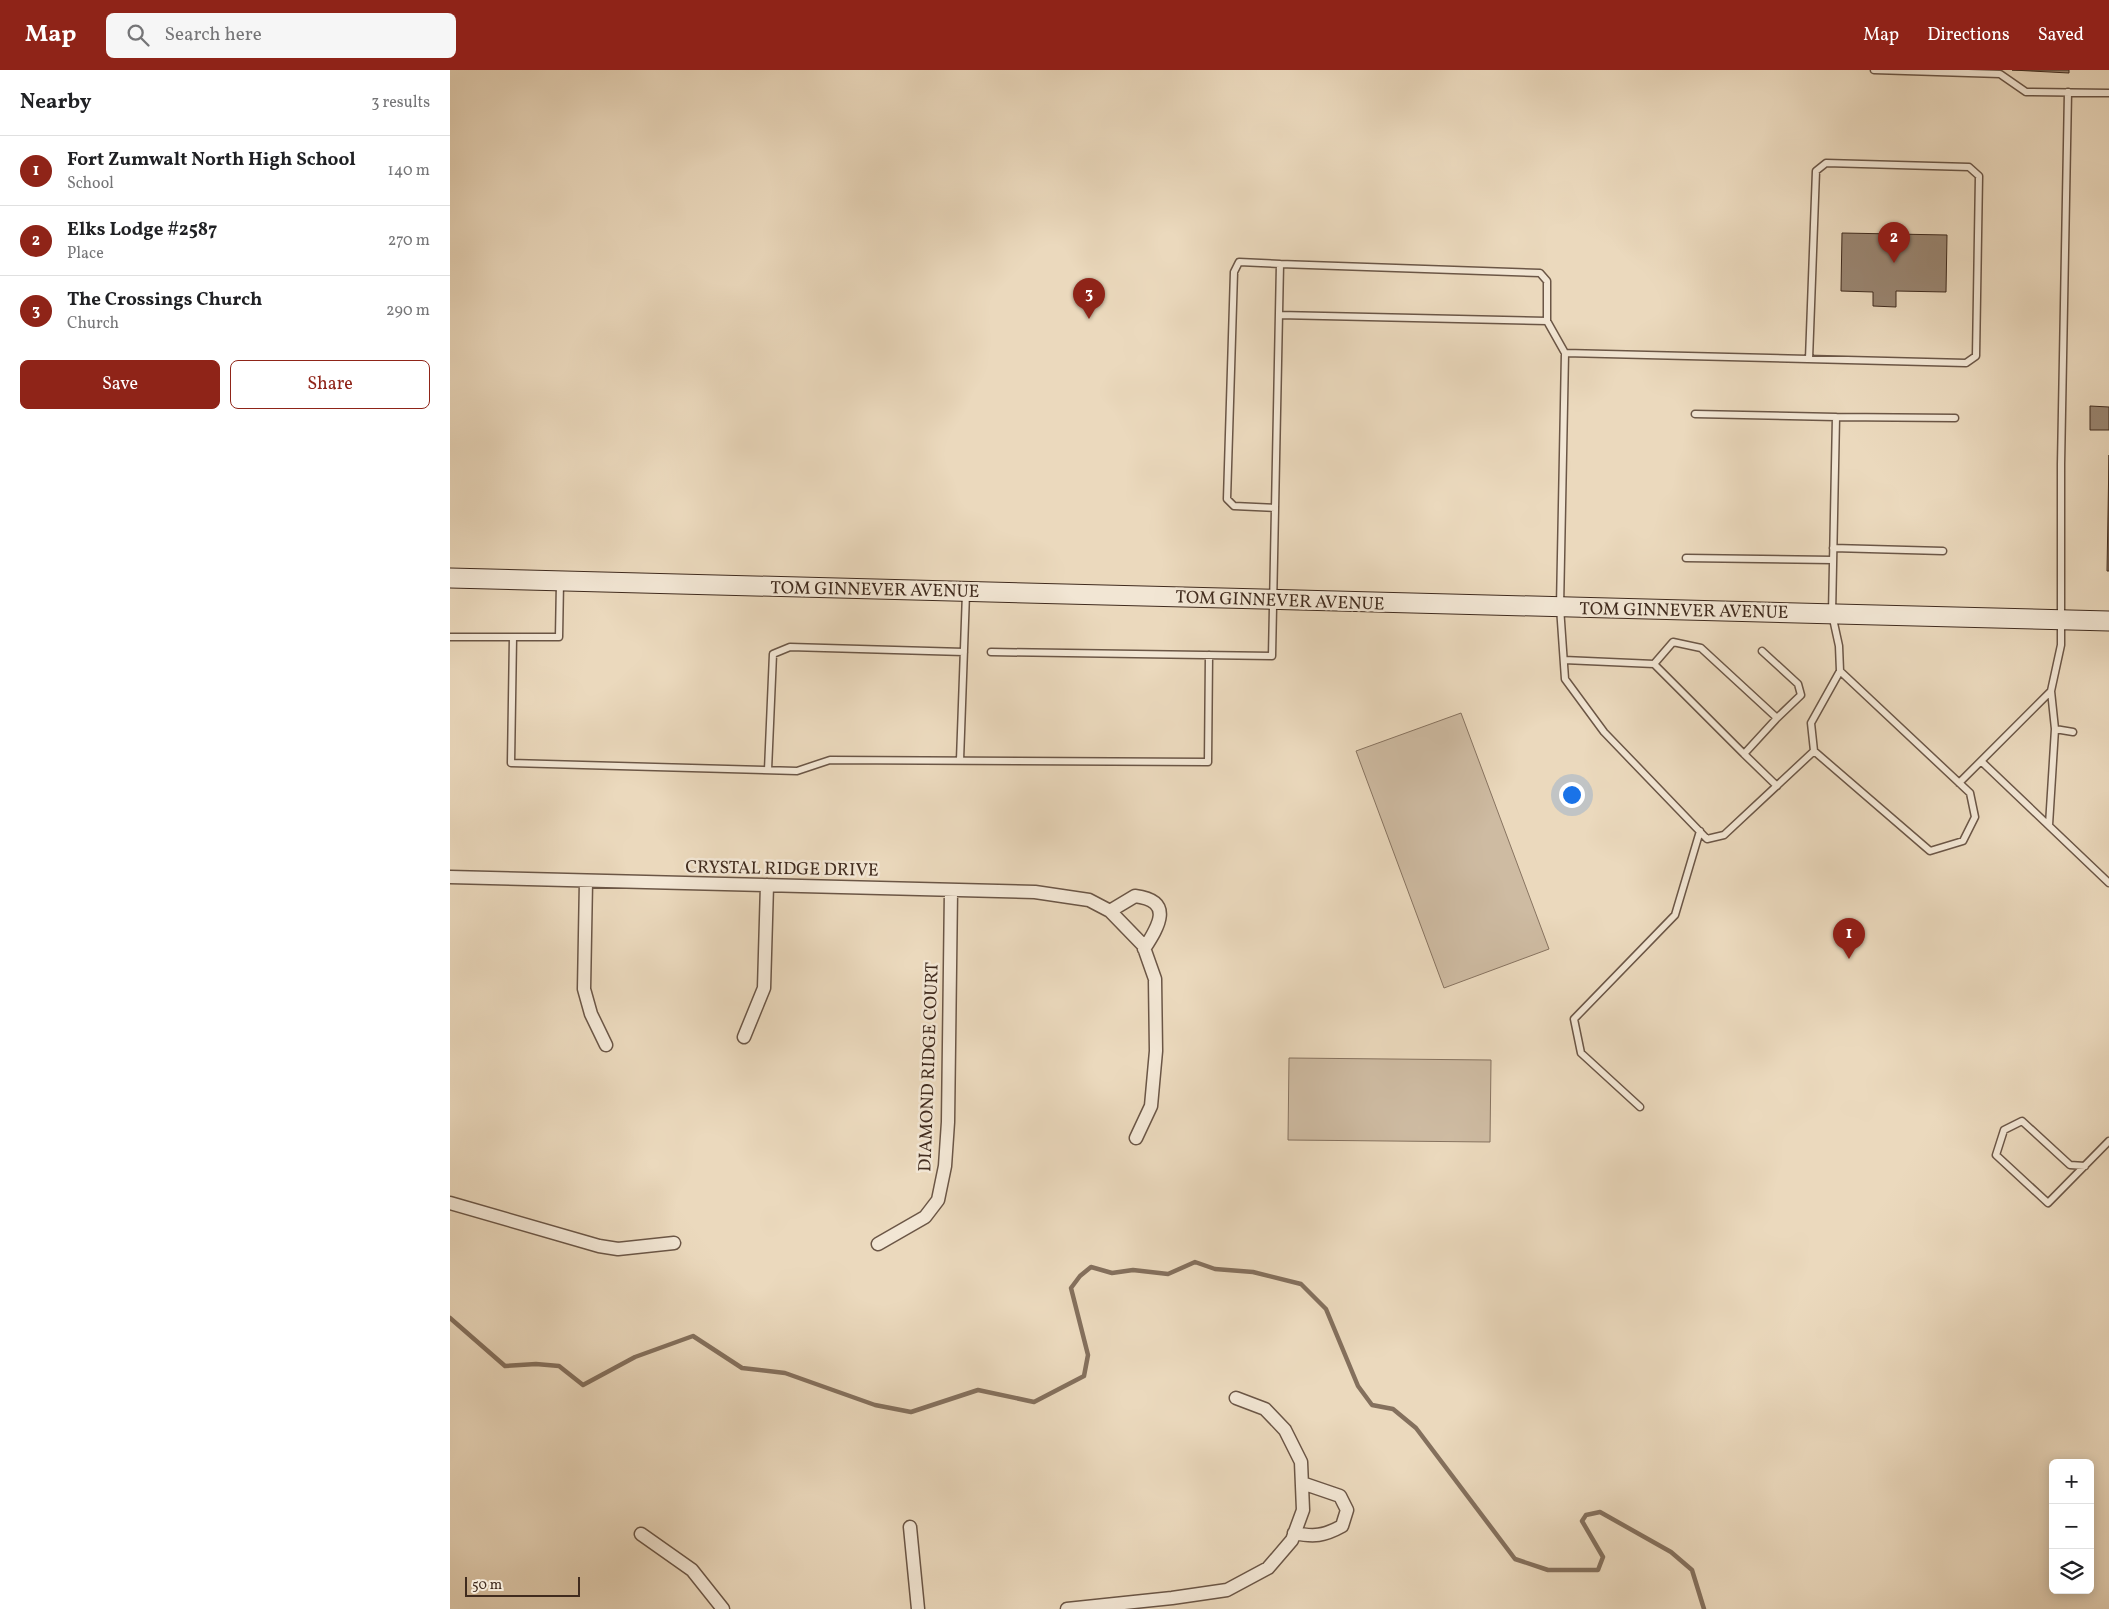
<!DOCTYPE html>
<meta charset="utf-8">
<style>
body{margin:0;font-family:Vollkorn,serif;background:#f6f6f6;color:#202124}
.controls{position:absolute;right:15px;bottom:15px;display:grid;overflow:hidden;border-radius:8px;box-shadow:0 2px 12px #0003}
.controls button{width:45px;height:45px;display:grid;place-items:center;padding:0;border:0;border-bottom:1px solid #e0e0e0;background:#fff;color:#202124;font:25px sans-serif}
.scale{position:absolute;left:15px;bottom:12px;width:115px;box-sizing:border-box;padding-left:5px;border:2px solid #402b1e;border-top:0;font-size:14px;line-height:18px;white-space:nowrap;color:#402b1e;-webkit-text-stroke:4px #f2e6d4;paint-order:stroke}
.you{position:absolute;left:1121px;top:724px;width:18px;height:18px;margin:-12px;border:4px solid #fff;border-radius:50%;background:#1a73e8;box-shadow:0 0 0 8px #1a73e833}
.badge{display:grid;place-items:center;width:32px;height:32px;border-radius:50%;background:#8f2418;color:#fff;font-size:16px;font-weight:700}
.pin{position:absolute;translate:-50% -41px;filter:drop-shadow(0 1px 2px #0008)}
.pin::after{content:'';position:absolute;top:26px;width:18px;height:15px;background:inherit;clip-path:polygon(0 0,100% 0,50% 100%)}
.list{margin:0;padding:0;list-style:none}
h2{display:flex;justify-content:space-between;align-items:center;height:65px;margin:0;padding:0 20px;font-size:21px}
h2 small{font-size:16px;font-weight:400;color:#757577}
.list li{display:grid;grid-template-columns:32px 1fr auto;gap:15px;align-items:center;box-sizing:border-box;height:70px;padding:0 20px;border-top:1px solid #e0e0e0}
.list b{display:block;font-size:19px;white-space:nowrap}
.list p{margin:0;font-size:16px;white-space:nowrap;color:#757577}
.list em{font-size:16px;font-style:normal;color:#757577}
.actions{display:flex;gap:10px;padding:15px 20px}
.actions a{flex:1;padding:11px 0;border:1px solid #8f2418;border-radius:8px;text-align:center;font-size:18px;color:#8f2418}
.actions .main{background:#8f2418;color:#fff}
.icon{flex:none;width:28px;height:28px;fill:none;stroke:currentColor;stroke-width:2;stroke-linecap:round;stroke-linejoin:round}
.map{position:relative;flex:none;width:1659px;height:1539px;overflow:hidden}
header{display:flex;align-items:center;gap:30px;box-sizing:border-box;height:70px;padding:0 25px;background:#8f2418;color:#fff}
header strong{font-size:24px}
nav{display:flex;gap:28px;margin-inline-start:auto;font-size:18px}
.search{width:350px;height:45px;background:#f6f6f6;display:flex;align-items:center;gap:12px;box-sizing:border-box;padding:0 18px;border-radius:8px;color:#757577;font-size:19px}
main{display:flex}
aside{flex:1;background:#fff}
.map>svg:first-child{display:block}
.green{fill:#cebba2;stroke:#877360}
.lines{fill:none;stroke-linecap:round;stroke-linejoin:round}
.stream{stroke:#84705d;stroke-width:4.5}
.building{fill:#998571;stroke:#402b1e}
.service-casing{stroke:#6b5646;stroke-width:9}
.minor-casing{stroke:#6b5646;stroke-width:15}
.secondary-casing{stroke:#402b1e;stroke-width:21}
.service{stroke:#f2e6d4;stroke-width:6}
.minor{stroke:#f2e6d4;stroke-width:12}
.secondary{stroke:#f2e6d4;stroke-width:19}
.labels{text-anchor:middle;stroke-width:5;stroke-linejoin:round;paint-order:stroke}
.street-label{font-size:18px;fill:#402b1e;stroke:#f2e6d4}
</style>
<header>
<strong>Map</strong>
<div class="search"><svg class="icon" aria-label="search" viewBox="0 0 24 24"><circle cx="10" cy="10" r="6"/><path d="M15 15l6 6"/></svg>Search here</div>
<nav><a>Map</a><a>Directions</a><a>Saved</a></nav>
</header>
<main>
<aside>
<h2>Nearby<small>3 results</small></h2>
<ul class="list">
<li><span class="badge">1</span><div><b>Fort Zumwalt North High School</b><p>School</p></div><em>140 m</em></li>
<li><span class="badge">2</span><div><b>Elks Lodge #2587</b><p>Place</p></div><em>270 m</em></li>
<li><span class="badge">3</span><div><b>The Crossings Church</b><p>Church</p></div><em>290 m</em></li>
</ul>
<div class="actions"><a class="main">Save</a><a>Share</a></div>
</aside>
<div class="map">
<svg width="1659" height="1539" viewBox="0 0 1659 1539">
<rect width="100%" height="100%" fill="#ebd9bd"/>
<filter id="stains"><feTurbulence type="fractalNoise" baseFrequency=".004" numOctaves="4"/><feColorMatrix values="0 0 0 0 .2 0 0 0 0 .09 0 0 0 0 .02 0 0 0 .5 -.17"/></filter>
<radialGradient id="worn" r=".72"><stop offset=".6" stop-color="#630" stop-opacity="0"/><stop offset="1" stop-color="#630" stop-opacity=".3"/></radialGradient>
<path class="green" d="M1011 643 1099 879 994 918 906 681Z
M839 988 1041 990 1040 1072 838 1070Z"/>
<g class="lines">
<path class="stream" d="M0 1248 55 1296 86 1294 109 1296 133 1315 185 1287 243 1266 292 1298 335 1303 425 1335 461 1342 528 1320 584 1332 634 1306 638 1285 621 1218 630 1206 641 1197 662 1203 683 1200 718 1204 745 1192 765 1199 803 1202 851 1214 876 1239 908 1316 922 1335 943 1339 966 1358 1065 1489 1098 1500H1148L1153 1487 1132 1451 1136 1445 1150 1442 1221 1482 1242 1500 1254 1539"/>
</g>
<path class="building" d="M1562 0H1619V3Z
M1392 163 1497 165 1496 222 1446 221V237L1423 236V222L1391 221Z
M1640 336 1659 337V360H1640Z
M1659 385V501H1657Z"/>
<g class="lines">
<defs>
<path id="service" d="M1424 0 1550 4 1576 22 1659 23
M829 245 1097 251
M1115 283 1110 537 1115 609 1154 662 1257 769 1274 765 1364 681
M1245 344 1386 347 1382 544 1389 576 1390 601 1361 653 1364 681 1480 781 1513 771 1525 747 1520 723 1390 601
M1386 347 1505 348
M825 438 784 436 777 429 784 202 789 192 830 194
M1383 478 1493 481
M1236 488 1383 490
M0 567H109L110 512
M63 567 61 693 347 701 380 690 758 692 759 585
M541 582 822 586 830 194 1090 203 1097 211V251L1115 283 1516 293 1526 286 1529 106 1519 97 1376 93 1366 101 1359 289
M1114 590 1204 594 1223 572 1251 578 1327 648 1351 625 1348 614 1312 581
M1204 594 1294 684
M1601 621 1611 575V394L1618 22
M1605 659 1623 662
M510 690 516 523
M1531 691 1659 813
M318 700 323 584 340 577 514 582
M1509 713 1601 621 1605 659 1599 755
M1327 716 1294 684 1327 648
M1190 1037 1131 983 1124 949 1225 845 1250 761
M1635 1096 1620 1095 1572 1051 1554 1060 1546 1085 1598 1133 1659 1071"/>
<path id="minor" d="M0 807 585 822 639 830 660 841 693 875 705 909 706 981 701 1036 686 1068
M136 811 134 919 141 944 156 975
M660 841 685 826C724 831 709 856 694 879
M294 967 314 918 317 815
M0 1133 149 1176 168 1179 224 1173
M428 1174 475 1147 488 1130 495 1096 498 1052 501 820
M460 1457 468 1539
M844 1463C864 1467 874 1466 892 1456L897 1440 890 1426 852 1413
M191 1464 242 1500 273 1539
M617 1539 722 1528 777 1520 818 1498 842 1470 853 1440 851 1392 835 1360 815 1339 786 1328"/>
<path id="secondary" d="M0 508 1659 551"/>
</defs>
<use href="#service" class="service-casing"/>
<use href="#minor" class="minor-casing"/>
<use href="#secondary" class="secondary-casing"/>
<use href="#service" class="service"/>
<use href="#minor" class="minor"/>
<use href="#secondary" class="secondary"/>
</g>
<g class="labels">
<g class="street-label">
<text transform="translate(425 519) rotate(1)" y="6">TOM GINNEVER AVENUE</text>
<text transform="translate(830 530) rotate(2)" y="6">TOM GINNEVER AVENUE</text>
<text transform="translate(1234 540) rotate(1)" y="6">TOM GINNEVER AVENUE</text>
<text transform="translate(332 798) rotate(1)" y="6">CRYSTAL RIDGE DRIVE</text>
<text transform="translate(478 997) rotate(-88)" y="6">DIAMOND RIDGE COURT</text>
</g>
</g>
<rect width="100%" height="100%" filter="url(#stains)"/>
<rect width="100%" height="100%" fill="url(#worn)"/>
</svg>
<div class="controls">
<button>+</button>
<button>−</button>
<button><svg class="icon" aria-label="layers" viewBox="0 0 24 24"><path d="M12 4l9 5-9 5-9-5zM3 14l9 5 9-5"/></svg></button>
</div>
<div class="scale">50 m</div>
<div class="you"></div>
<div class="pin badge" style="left:1399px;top:889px">1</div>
<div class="pin badge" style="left:1444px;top:193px">2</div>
<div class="pin badge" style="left:639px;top:249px">3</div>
</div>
</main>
